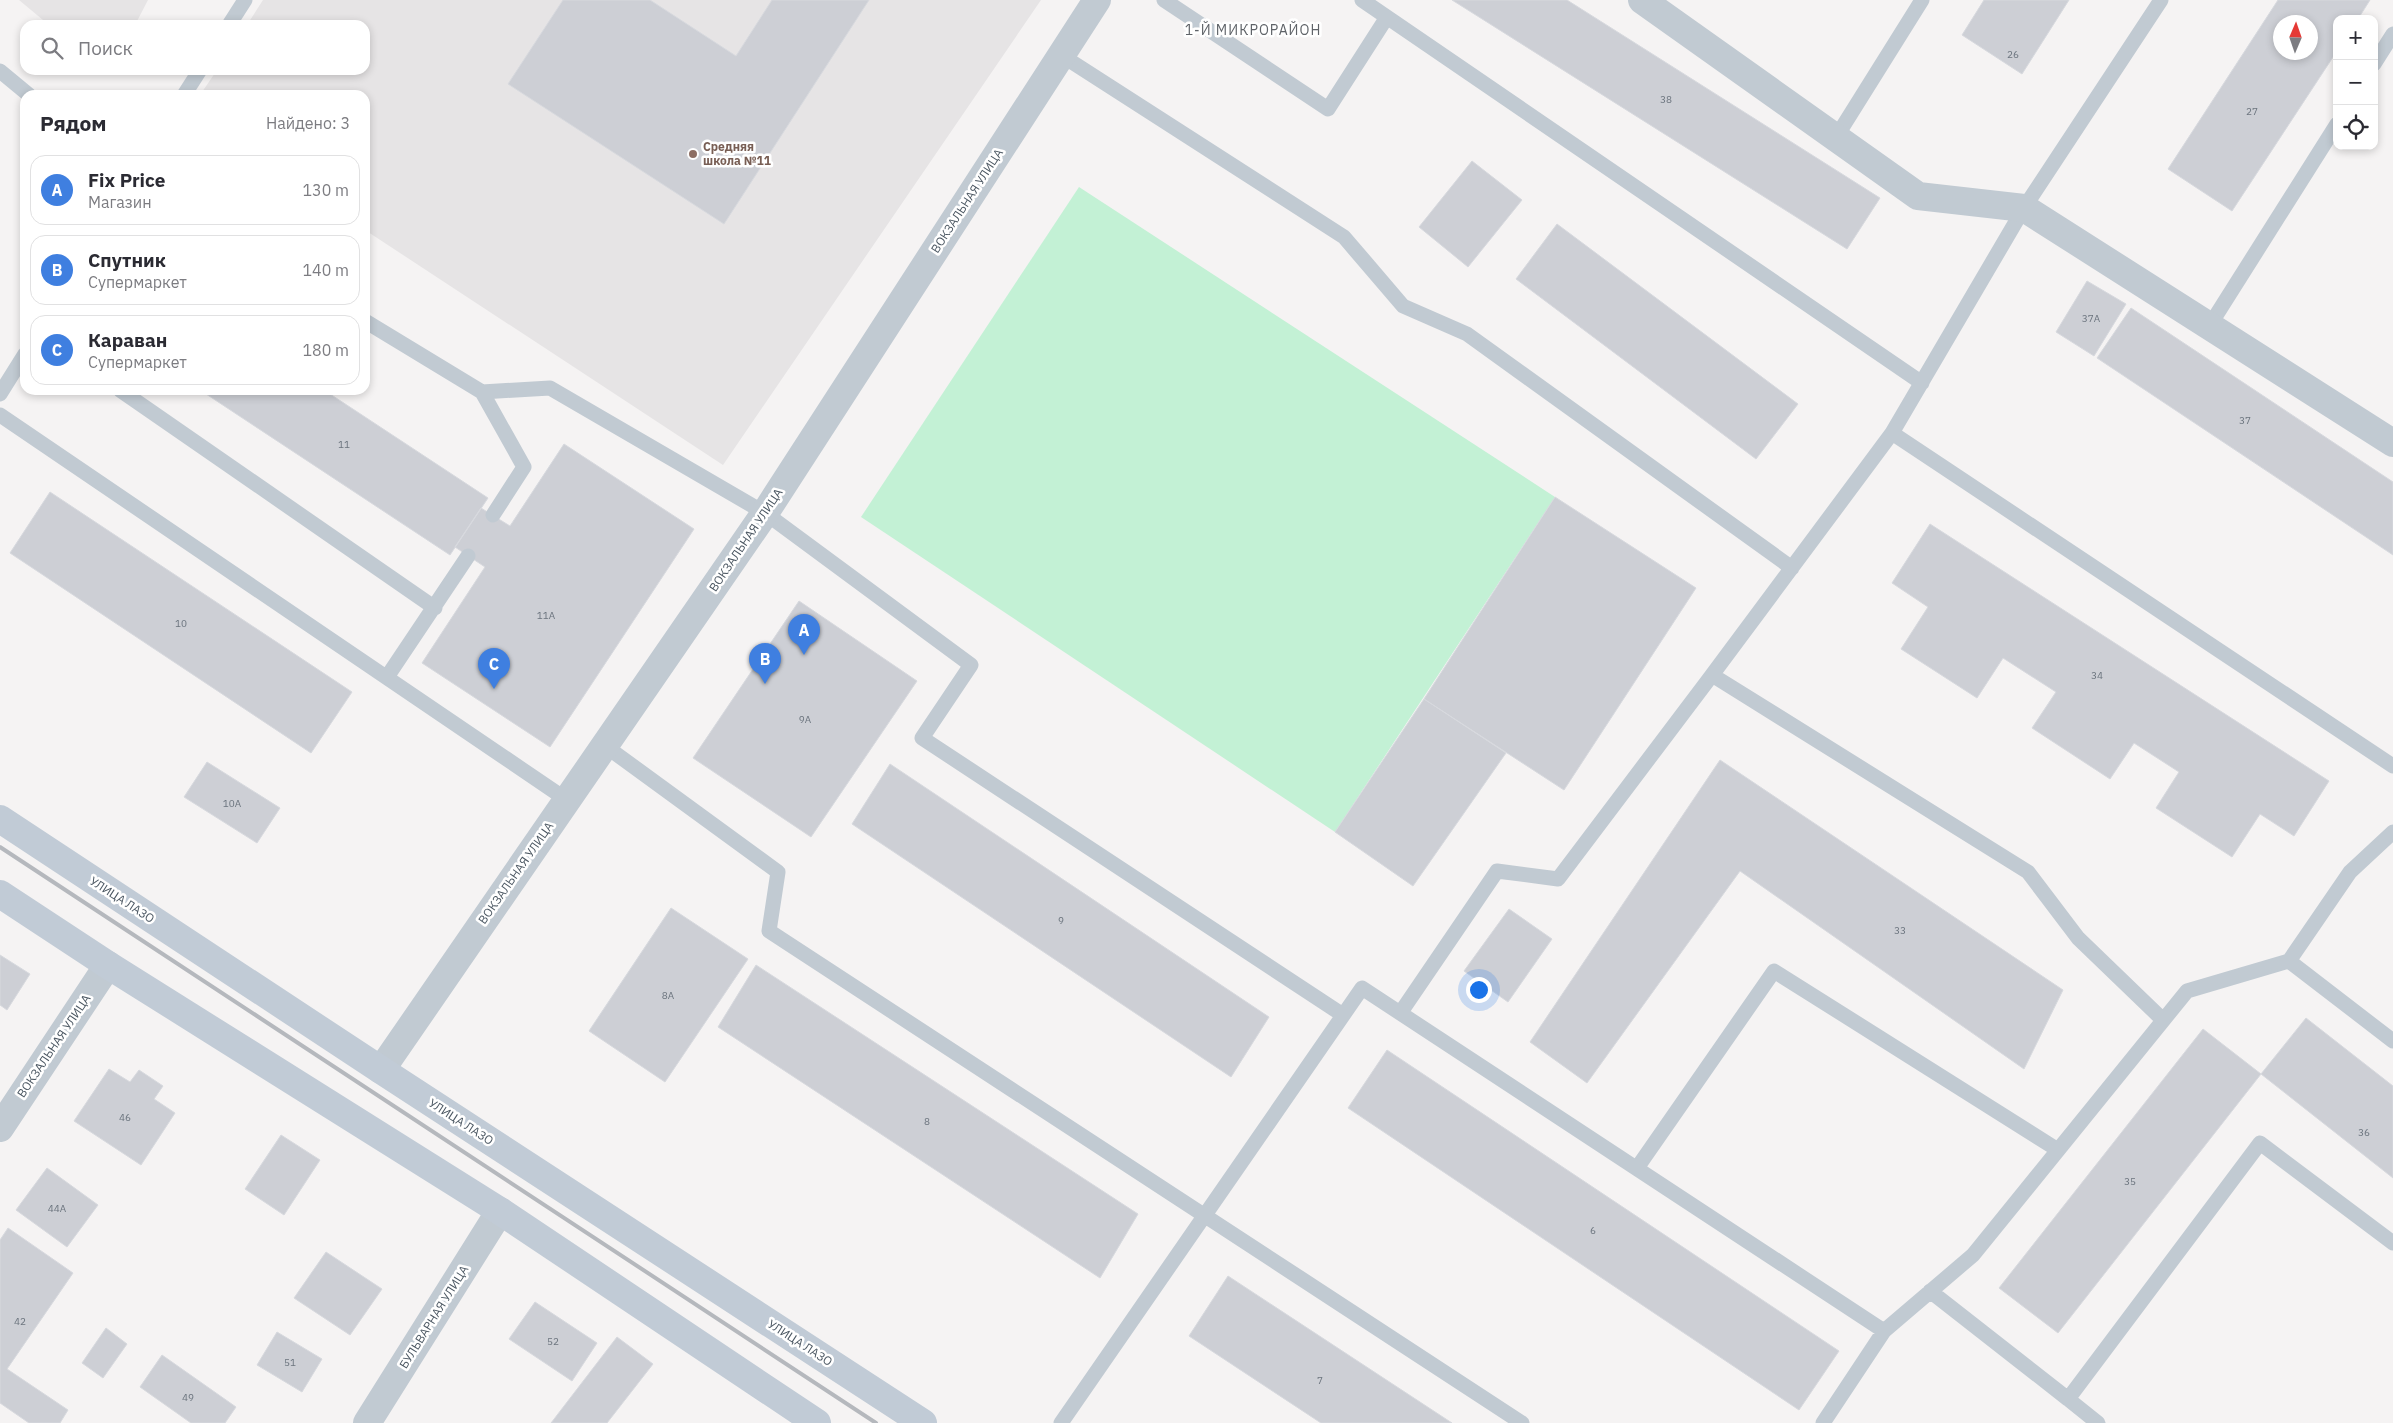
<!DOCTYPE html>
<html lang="ru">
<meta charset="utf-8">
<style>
body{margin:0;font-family:"IBM Plex Sans",sans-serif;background:#f2f2f3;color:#2b2b33}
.controls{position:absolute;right:15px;top:15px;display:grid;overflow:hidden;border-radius:10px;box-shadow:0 2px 8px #0003}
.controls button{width:45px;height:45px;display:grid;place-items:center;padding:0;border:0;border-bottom:1px solid #e1e1e2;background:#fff;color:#2b2b33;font:25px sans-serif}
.compass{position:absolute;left:2273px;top:15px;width:45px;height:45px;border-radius:50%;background:#fff;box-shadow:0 2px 8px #0003;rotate:2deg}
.you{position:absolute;left:1478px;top:989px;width:18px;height:18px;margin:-12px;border:4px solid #fff;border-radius:50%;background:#1a73e8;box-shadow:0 0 0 8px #1a73e833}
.badge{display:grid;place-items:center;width:32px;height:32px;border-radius:50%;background:#111827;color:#fff;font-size:16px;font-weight:700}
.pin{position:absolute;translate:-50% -41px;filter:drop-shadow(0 1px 2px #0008)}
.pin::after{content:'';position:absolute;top:26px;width:18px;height:15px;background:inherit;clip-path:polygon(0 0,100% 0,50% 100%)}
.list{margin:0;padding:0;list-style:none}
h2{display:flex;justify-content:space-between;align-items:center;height:65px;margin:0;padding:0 20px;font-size:21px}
h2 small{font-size:16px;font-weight:400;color:#7c7c81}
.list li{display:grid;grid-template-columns:32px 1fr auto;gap:15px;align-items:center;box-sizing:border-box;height:70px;margin:0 10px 10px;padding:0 10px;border:1px solid #e1e1e2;border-radius:15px}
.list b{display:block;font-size:19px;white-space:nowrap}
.list p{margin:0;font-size:16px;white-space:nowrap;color:#7c7c81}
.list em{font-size:16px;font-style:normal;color:#7c7c81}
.icon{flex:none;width:28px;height:28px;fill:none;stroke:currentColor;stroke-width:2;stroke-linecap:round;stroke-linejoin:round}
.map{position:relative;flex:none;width:2393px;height:1423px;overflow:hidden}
.search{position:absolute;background:#fff;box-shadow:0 2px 8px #0003;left:20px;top:20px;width:350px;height:55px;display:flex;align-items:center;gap:12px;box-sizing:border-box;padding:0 18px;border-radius:15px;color:#7c7c81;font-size:19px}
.panel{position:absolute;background:#fff;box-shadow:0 2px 8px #0003;left:20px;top:90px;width:350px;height:305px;border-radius:15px}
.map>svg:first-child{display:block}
.education{fill:#e6e4e5}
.green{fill:#c3f1d5}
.building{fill:#cdcfd5;stroke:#d7d9de;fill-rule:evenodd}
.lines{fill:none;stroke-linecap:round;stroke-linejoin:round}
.service{stroke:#c1cad2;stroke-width:15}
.minor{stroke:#c1cad2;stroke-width:28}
.secondary{stroke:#c1cbd6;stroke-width:28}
.rail{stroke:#b5b8bd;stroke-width:4}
.education-dot{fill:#8d6e63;stroke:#fff;stroke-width:2}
.labels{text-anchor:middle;stroke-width:5;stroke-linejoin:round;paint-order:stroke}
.number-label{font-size:10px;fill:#6b747e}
.education-label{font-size:12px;font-weight:bold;fill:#785e54;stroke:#fff;text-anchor:start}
.street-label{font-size:12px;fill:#4a5661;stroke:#fff}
.neighbourhood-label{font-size:14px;letter-spacing:1px;fill:#5f6368;stroke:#fff}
</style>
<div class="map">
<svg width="2393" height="1423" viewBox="0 0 2393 1423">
<rect width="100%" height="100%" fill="#f5f3f3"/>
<path class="education" d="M19 0H148L135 25H49Z
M263 0H1041L723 465 365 230V95H200L217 70H365V25H247Z"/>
<path class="green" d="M1079 187 1555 497 1335 832 861 517Z"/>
<path class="building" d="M563 0H650L736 56 772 0H869L724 224 508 84Z
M1452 0H1567L1880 198 1847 249Z
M1984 0H2069L2022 74 1962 35Z
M2278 0H2370L2358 19H2337V51L2232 211 2168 169ZM2280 22H2310V52H2280Z
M1472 161 1522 200 1468 267 1419 227Z
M1557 224 1798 404 1756 459 1516 279Z
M2087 281 2126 304 2094 356 2056 332Z
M2131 308 2393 482V555L2097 358Z
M200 390H324L488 498 450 555Z
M564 444 694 529 550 747 422 663 485 567 455 547 481 508 510 526Z
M50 492 352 692 311 753 10 553Z
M1555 497 1696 588 1564 790 1424 699Z
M1930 524 2329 781 2294 836 2260 814 2232 857 2156 808 2179 772 2134 743 2110 779 2032 728 2056 692 2003 658 1977 698 1901 649 1928 607 1892 583Z
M799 601 917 681 811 837 693 758Z
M1424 699 1506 753 1413 886 1335 832Z
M1720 760 2063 990 2024 1069 1740 871 1587 1083 1530 1042Z
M207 762 280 808 257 843 184 797Z
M890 764 1269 1017 1231 1077 852 824Z
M671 908 748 959 665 1082 589 1031Z
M1509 909 1552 939 1508 1002 1464 971Z
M0 955 30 974 7 1010 0 1005Z
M756 965 1138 1214 1100 1278 718 1027Z
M2306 1018 2393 1086V1178L2261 1074Z
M2203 1029 2261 1074 2058 1333 1999 1288Z
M1387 1050 1839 1351 1799 1410 1348 1108Z
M109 1069 130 1082 139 1070 163 1086 154 1099 175 1113 141 1165 74 1121Z
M281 1135 320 1160 284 1215 245 1189Z
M47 1168 98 1205 67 1247 16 1210Z
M8 1228 73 1273 7 1369 68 1410 60 1423H29L0 1403V1240Z
M326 1252 382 1289 350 1335 294 1298Z
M1228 1276 1452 1423H1321L1189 1336Z
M535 1302 597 1343 572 1381 509 1339Z
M106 1328 127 1344 103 1378 82 1363Z
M277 1332 322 1359 302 1392 257 1365Z
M617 1337 653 1364 607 1423H551Z
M162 1355 236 1407 225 1423H191L140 1387Z"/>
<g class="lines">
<path class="service" d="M1164 0 1328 109 1387 17
M1362 0 1922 383
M2161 0 2024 208 1892 433 2393 766
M229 25 245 0
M1061 55 1344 237 1403 306 1467 334 1792 568
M2374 64 2393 34
M0 71 29 95
M184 95 200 70
M1835 139 1922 0
M365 321 482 392 550 388 765 513 971 665 922 738 1343 1015
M2210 325 2337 124
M120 390 435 608
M482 392 524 467 493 515
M0 394 25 354
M0 415 567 800
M1712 675 1892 433
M387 677 468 556
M604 745 778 872 769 931 1522 1423
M2289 961 2350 872 2393 832
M1401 1012 1497 871 1558 879 1712 675 2028 872 2078 938 2163 1020
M1637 1168 1774 971 2058 1150
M1930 1291 2068 1399 2260 1143 2393 1243
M2068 1399 2098 1423
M1061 1423 1362 988 1884 1331
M1823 1423 1884 1331 1973 1255 2187 991 2289 961 2393 1041"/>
<path class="minor" d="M1642 0 1918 196 2024 208 2393 443
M381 1070 765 513 1097 0
M0 1128 108 965
M367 1423 500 1211"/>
<path class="secondary" d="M0 819 381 1070 923 1423
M0 894 108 965 500 1211 817 1423"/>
<path class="rail" d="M0 847 876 1423"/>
</g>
<circle class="education-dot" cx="693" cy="154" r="5"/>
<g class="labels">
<g class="number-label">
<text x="2013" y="58">26</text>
<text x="1666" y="103">38</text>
<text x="2252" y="115">27</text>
<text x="2091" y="322">37А</text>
<text x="2245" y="424">37</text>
<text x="344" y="448">11</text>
<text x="546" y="619">11А</text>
<text x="181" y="627">10</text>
<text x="2097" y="679">34</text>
<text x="805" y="723">9А</text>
<text x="232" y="807">10А</text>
<text x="1061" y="924">9</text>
<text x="1900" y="934">33</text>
<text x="668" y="999">8А</text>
<text x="125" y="1121">46</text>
<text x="927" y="1125">8</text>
<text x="2364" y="1136">36</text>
<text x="2130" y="1185">35</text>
<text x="57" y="1212">44А</text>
<text x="1593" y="1234">6</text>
<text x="20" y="1325">42</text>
<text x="553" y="1345">52</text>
<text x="290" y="1366">51</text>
<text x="1320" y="1384">7</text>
<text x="188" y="1401">49</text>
</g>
<g class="education-label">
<text x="703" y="151">Средняя<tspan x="703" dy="14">школа №11</tspan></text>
</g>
<g class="street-label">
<text transform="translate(967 201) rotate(-57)" y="4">ВОКЗАЛЬНАЯ УЛИЦА</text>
<text transform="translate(746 540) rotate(-56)" y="4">ВОКЗАЛЬНАЯ УЛИЦА</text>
<text transform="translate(516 873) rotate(-55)" y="4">ВОКЗАЛЬНАЯ УЛИЦА</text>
<text transform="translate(122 900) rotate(33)" y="4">УЛИЦА ЛАЗО</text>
<text transform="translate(54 1046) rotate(-56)" y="4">ВОКЗАЛЬНАЯ УЛИЦА</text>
<text transform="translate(461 1122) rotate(33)" y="4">УЛИЦА ЛАЗО</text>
<text transform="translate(434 1317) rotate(-58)" y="4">БУЛЬВАРНАЯ УЛИЦА</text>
<text transform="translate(800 1343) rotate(33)" y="4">УЛИЦА ЛАЗО</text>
</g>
<g class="neighbourhood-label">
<text x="1253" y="35">1-Й МИКРОРАЙОН</text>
</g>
</g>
</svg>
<div class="controls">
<button>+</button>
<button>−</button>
<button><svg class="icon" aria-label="locate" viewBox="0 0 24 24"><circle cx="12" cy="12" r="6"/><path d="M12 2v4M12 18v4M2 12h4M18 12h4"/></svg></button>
</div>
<svg class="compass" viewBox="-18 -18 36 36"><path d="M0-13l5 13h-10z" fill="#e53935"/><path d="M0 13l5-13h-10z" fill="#7c7c81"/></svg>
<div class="you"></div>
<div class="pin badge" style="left:804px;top:655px;background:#3f7fe0">A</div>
<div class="pin badge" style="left:765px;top:684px;background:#3f7fe0">B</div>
<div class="pin badge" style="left:494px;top:689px;background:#3f7fe0">C</div>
<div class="search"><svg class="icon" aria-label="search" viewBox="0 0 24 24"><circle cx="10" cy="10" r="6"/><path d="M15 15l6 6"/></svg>Поиск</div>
<section class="panel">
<h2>Рядом<small>Найдено: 3</small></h2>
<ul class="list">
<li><span class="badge" style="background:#3f7fe0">A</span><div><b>Fix Price</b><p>Магазин</p></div><em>130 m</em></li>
<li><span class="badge" style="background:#3f7fe0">B</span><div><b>Спутник</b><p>Супермаркет</p></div><em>140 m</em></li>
<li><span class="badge" style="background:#3f7fe0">C</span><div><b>Караван</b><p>Супермаркет</p></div><em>180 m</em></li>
</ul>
</section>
</div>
